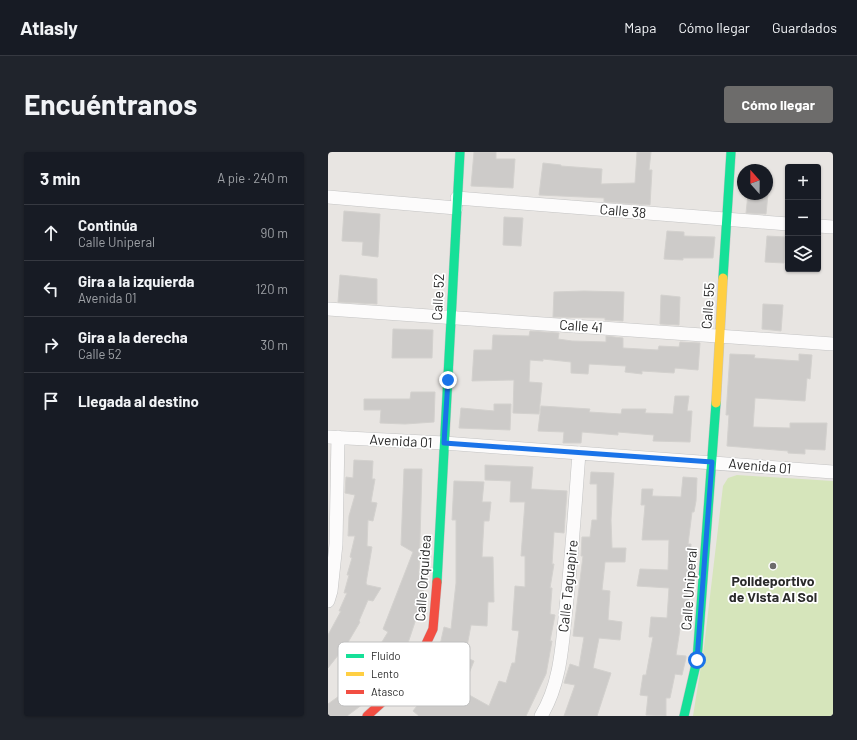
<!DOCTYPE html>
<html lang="es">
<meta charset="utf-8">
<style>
body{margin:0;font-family:Barlow,sans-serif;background:#20242c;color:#f1f3f6}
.controls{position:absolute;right:12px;top:12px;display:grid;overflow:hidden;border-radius:4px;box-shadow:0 1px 3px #0004}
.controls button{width:36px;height:36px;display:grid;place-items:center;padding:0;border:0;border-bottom:1px solid #363941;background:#171b24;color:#f1f3f6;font:20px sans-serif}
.compass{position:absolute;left:409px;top:12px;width:36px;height:36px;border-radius:50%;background:#171b24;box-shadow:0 1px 3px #0004;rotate:339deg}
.stop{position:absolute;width:12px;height:12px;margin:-9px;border:3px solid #1a73e8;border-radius:50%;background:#fff}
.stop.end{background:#1a73e8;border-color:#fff;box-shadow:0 1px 4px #0008}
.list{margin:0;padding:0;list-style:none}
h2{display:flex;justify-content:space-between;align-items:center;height:52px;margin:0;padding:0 16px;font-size:17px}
h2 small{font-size:13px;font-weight:400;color:#9ea1a6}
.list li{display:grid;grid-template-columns:26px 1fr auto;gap:12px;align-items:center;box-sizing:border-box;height:56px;padding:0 16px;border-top:1px solid #363941}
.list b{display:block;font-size:15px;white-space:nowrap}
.list p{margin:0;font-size:13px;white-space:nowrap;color:#9ea1a6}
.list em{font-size:13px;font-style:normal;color:#9ea1a6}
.icon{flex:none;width:22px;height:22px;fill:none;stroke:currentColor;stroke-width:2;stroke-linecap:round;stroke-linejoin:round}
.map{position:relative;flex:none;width:505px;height:564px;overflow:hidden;border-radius:4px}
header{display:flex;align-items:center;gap:24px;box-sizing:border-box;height:56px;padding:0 20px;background:#171b24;border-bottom:1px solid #363941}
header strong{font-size:19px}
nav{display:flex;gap:22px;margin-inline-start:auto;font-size:14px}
.intro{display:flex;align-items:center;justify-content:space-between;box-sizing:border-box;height:96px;padding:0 24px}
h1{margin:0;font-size:28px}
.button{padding:10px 18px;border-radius:4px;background:#6d6c6b;color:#fff;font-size:14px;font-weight:700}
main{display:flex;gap:24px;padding:0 24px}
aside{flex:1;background:#171b24;border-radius:4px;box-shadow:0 1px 3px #0004}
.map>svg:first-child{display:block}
.pitch{fill:#d6e5bb}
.building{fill:#cdcbc9;stroke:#d3d1ce}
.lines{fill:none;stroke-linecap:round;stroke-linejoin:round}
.street-casing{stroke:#c4c4c4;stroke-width:14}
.fast-casing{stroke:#c4c4c4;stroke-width:10}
.slow-casing{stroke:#c4c4c4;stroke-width:10}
.jam-casing{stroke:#c4c4c4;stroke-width:10}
.street{stroke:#fcfbfb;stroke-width:13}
.fast{stroke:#16e098;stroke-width:9}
.slow{stroke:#ffcf43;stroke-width:9}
.jam{stroke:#f24e42;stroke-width:9}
.route{stroke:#1a73e8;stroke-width:5}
.poi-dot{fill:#6d6c6b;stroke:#fff;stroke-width:1.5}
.labels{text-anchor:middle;stroke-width:3.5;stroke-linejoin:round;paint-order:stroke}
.street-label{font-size:14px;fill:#2b2b2b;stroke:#fff}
.poi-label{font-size:14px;font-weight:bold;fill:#2b2b2b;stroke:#fff}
.key{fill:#fff;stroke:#bfbfbf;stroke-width:1}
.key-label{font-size:11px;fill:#2b2b2b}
</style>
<header>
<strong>Atlasly</strong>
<nav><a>Mapa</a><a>Cómo llegar</a><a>Guardados</a></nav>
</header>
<div class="intro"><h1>Encuéntranos</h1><a class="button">Cómo llegar</a></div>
<main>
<aside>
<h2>3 min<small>A pie · 240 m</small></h2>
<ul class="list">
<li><svg class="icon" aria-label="ahead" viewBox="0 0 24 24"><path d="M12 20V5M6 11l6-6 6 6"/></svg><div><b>Continúa</b><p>Calle Uniperal</p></div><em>90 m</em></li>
<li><svg class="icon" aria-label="left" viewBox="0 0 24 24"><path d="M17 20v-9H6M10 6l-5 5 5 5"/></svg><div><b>Gira a la izquierda</b><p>Avenida 01</p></div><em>120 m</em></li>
<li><svg class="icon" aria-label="right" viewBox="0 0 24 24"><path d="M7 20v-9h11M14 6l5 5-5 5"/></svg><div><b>Gira a la derecha</b><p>Calle 52</p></div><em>30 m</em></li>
<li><svg class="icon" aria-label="arrive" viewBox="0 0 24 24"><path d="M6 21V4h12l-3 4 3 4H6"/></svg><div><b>Llegada al destino</b></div></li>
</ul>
</aside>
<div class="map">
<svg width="505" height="564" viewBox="0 0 505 564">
<rect width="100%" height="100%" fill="#e8e5e2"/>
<path class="pitch" d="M409 323 505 329V564H365L376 495 395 334 400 326Z"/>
<path class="building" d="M146 0H168V7H187L185 36 143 34Z
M309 0H323L321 18H324L322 53 276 50V46L211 43 215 11 233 13V14L274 17 273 32 307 31Z
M420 42H440L438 62 418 61Z
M16 59 52 62 50 105 34 103 35 90 14 89Z
M176 65 195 66 193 94 175 93Z
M339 79 356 80V84L387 85 385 106H355V108L336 107Z
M439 84 458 85 456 111 437 110Z
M12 123 49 127V152L10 150Z
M256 139 296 140 295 169 277 168V166L225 165 226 140Z
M333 143 352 145 351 173 332 172Z
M435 152 455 153 453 179 434 177Z
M65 177 105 178 104 206H64Z
M202 179 231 181 230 187 244 189 278 190V184L295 186V196L330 198 331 194 351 195 352 190 372 191 370 218 347 216 346 221 314 219V222L297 220 298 214 261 212 260 222 243 221V210L215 207V209L202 208 201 230 214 231 211 262 185 261 186 228 144 229 146 198H164L165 183 201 184Z
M402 202 427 203 426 206 471 209V202L484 203 482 227 479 226 477 249 427 246 425 275 462 276V271H499L497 298 477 297V302L460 301V299L399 294 401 263H398Z
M83 240H107L106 270 77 272 52 271 53 258H36V247H82Z
M347 244H361L359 259H364L362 290 325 289 326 283 290 280V283L254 280 253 291H235L236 280 210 279 213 254 262 257 261 260 293 262 294 257H318L317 261 345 262Z
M166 252H183L182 278 131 276 133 256 166 259Z
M26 308 45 309 44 327H47L43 350 49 351 45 369 40 368 39 394 44 395 38 431 39 433 53 436 45 449 40 448 31 469 32 470 19 492 0 516V483L13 459H11L19 441H16L21 423H19L24 406 22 405 27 384H20L21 364 27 343 17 341 18 325 25 326Z
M157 313 205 315 203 337 239 339 236 381 226 380 224 412H226L222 436H224L222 462 227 463 222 489H224L218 522 198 564H91L85 559 99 541 96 539 109 519 102 516 112 493 116 475 123 477 128 431V368H124L126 329 156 330 154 350H163L161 369H156L154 405H165L166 450H160L159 474 143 473 137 505 146 509 134 539 161 554 171 529 178 531 184 511H187L191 479 184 478 187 434 197 435V404H193L197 350H182L183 329 157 328Z
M76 317H94L91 423 97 424 95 446 78 497 82 499 68 523 39 549 19 564H0V552L25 534 23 532 37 519 44 526 61 506 49 498 60 480 55 477 85 400 73 393Z
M263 320 286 321 283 368 284 396H298L297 410H277L274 438 282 439 280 468 294 470 292 488 271 486 265 516 283 521 269 564H236L247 533 236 531 242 512 251 515 256 485 245 484 255 404H253L254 385H262L264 368H269V332H262Z
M355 325 369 326 368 349 366 360H364L360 392H363L359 444H361L359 464H354L348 503 358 504V506L354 523 347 522 342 546H338V564L318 563 320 544 312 543 315 523H318L325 485H321L323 465 339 466 341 436 309 434 312 417 340 418 341 388H314L317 353H313L314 337H325L324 344 353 345Z"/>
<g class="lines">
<defs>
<path id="street" d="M0 45 128 56
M129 46 460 72
M490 74 505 75
M0 157 505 192
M0 285 116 291 505 320
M0 449 3 439 8 392 10 285
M213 564C233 531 234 493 238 456 244 404 247 353 251 301"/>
<path id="fast" d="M395 126 403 0
M109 430 132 0
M356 564 369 508 388 251"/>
<path id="slow" d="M388 251 395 126"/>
<path id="jam" d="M39 564 83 524 105 477 109 430"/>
</defs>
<use href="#street" class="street-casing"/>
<use href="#fast" class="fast-casing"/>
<use href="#slow" class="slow-casing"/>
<use href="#jam" class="jam-casing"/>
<use href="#street" class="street"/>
<use href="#fast" class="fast"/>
<use href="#slow" class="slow"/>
<use href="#jam" class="jam"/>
</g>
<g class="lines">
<path class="route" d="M120 228 116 291 384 310 369 508"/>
</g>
<circle class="poi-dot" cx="445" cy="414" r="4"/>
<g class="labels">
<g class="street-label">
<text transform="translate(295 59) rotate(5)" y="5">Calle 38</text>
<text transform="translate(110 145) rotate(-87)" y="5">Calle 52</text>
<text transform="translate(380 154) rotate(-86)" y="5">Calle 55</text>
<text transform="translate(253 174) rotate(4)" y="5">Calle 41</text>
<text transform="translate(73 289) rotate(3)" y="5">Avenida 01</text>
<text transform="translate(432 314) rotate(5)" y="5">Avenida 01</text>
<text transform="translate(95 426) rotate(-86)" y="5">Calle Orquidea</text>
<text transform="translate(240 434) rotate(-84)" y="5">Calle Taguapire</text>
<text transform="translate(361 437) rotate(-86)" y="5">Calle Uniperal</text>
</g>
<g class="poi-label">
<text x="445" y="434">Polideportivo<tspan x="445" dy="16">de Vista Al Sol</tspan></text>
</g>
</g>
<rect x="10" y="490" width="132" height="64" rx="6" class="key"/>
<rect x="18" y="502" width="18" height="4" fill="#16e098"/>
<rect x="18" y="520" width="18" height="4" fill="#ffcf43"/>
<rect x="18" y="538" width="18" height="4" fill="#f24e42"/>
<g class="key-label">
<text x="43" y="508">Fluido</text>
<text x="43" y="526">Lento</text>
<text x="43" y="544">Atasco</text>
</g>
</svg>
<div class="controls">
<button>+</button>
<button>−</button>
<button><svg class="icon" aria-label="layers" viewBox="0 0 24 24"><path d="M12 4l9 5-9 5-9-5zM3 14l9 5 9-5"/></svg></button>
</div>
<svg class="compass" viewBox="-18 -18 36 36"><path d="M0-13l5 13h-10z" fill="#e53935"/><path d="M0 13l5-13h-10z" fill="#9ea1a6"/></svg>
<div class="stop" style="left:369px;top:508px"></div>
<div class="stop end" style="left:120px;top:228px"></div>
</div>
</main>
